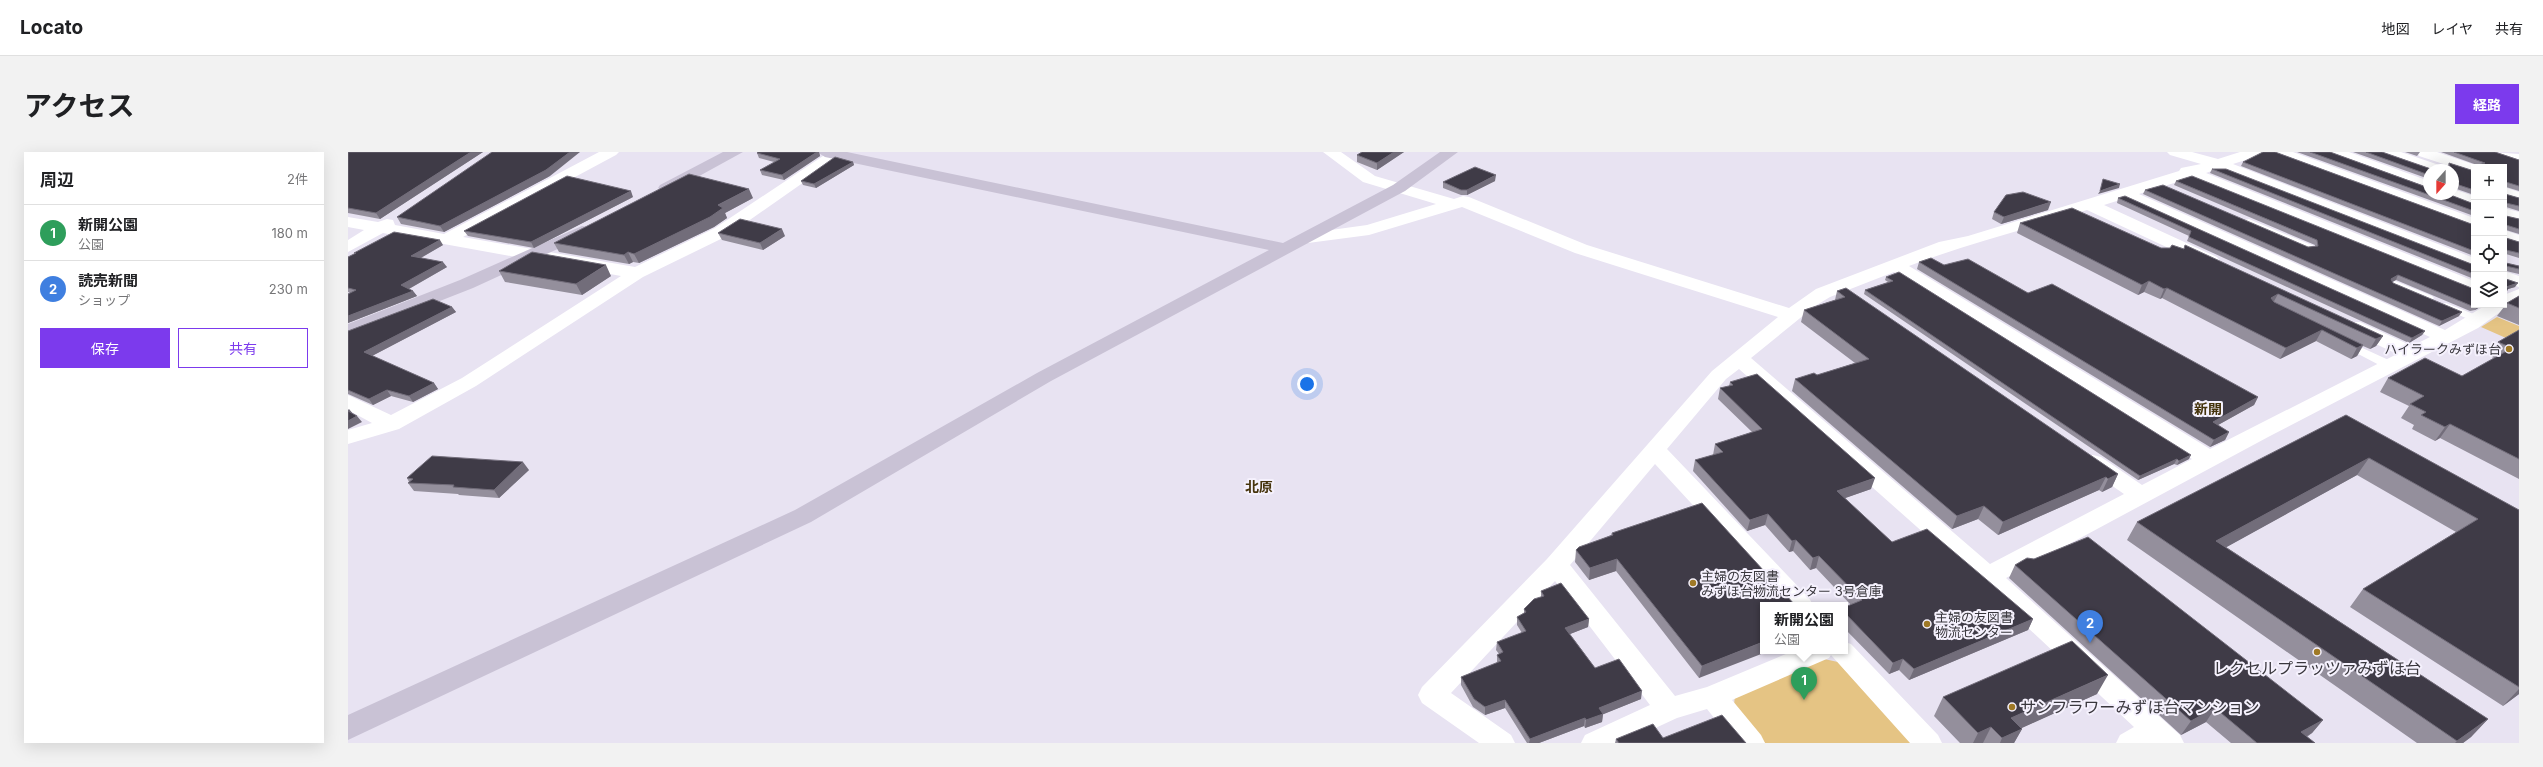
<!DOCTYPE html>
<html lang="ja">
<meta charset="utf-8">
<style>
body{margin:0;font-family:Inter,"Noto Sans JP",sans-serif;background:#f2f2f2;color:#202124}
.controls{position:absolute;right:12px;top:12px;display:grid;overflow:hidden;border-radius:0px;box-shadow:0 4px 16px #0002}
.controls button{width:36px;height:36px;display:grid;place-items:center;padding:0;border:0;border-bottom:1px solid #e0e0e0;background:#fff;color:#202124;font:20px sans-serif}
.compass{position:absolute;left:2075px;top:12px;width:36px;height:36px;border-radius:50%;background:#fff;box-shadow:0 4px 16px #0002;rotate:201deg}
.you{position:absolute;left:959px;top:232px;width:14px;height:14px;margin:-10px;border:3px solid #fff;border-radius:50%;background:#1a73e8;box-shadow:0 0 0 6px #1a73e833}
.badge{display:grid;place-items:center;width:26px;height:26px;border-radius:50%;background:#7c3aed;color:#fff;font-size:13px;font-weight:700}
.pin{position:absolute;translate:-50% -33px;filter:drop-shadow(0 1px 2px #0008)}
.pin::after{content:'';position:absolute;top:21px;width:14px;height:12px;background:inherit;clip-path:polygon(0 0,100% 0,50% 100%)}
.popup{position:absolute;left:1412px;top:450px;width:88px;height:52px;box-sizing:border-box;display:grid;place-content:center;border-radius:0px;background:#fff;filter:drop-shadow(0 1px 3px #0005);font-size:13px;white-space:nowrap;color:#757577}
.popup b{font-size:15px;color:#202124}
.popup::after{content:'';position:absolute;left:50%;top:100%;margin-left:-8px;border:8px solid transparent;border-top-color:#fff}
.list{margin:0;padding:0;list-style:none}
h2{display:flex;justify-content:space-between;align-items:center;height:52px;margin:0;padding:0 16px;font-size:17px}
h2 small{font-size:13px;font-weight:400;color:#757577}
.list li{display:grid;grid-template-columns:26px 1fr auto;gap:12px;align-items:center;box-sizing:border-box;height:56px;padding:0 16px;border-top:1px solid #e0e0e0}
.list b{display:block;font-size:15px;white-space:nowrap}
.list p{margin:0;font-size:13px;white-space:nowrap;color:#757577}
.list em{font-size:13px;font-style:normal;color:#757577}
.actions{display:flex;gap:8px;padding:12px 16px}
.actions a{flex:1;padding:9px 0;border:1px solid #7c3aed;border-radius:0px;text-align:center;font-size:14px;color:#7c3aed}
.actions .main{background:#7c3aed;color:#fff}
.icon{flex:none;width:22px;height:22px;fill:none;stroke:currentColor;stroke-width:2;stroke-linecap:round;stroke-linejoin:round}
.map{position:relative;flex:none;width:2171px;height:591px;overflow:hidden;border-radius:0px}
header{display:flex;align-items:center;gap:24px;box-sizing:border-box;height:56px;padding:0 20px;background:#fff;border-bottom:1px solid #e0e0e0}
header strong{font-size:19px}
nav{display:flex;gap:22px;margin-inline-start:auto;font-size:14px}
.intro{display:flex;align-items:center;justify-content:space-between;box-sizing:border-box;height:96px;padding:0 24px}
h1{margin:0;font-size:28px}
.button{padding:10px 18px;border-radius:0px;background:#7c3aed;color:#fff;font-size:14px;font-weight:700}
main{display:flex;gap:24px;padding:0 24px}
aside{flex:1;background:#fff;border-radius:0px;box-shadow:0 4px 16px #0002}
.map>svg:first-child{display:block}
.green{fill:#e5c484}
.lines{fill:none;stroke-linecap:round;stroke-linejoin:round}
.lane{fill:#fff;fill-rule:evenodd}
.street{fill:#fff;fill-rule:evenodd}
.secondary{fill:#c9c2d5;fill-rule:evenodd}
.wall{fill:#948f9c}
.shaded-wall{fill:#726d7a}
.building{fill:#3f3b47;stroke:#726d7a}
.poi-dot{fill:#9f7926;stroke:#f5f1fd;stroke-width:1.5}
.labels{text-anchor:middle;stroke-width:4;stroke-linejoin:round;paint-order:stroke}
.poi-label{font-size:13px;fill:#39373d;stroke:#f5f1fd;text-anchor:start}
.neighbourhood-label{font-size:14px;font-weight:bold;fill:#46340c;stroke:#f5f1fd}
.near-poi-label{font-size:16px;fill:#39373d;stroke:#f5f1fd}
</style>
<header>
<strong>Locato</strong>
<nav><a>地図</a><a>レイヤ</a><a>共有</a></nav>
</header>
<div class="intro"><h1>アクセス</h1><a class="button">経路</a></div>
<main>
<aside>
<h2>周辺<small>2件</small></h2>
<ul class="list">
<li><span class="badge" style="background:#2e9e5b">1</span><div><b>新開公園</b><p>公園</p></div><em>180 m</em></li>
<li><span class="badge" style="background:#3f7fe0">2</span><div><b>読売新聞</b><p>ショップ</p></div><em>230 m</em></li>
</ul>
<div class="actions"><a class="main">保存</a><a>共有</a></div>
</aside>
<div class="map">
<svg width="2171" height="591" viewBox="0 0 2171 591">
<rect width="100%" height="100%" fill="#e8e3f2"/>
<path class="green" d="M2149 165 2171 174V189L2167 190 2133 175Z
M1476 507 1490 510 1563 591H1417L1386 553 1387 543Z"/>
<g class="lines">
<path class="lane" d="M1901 67 1966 94 1967 96 1966 98H1958L1897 72V68Z
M2047 129 2084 144 2086 146 2084 148H2076L2043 134 2042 132Z
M2098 151 2133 165 2135 167 2133 169H2125L2094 156 2092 154 2094 152Z
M1997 188 2045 210 2047 213 2045 216H2037L1993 193 1991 191Z"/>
<path class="street" d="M251 0H271L268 3 115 85 287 115 367 76 481 0H494L496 2 379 84 295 125 128 234 51 277 0 292V278L24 271 0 258V243L43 263 114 226 273 124 35 81 0 100V88L16 78 0 75V65L30 70 39 67 45 68 47 73 96 82Z
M975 0H993L1027 24 1106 47 1115 44 1121 45 1239 93 1441 156 1468 137 1591 90 1620 84 1831 19 1833 16 1853 12 1822 3 1819 0H1844L1870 7 1892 0H1916L1913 3 1885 12 2126 106V117L1869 17 1858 21 2126 129V142L1842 26 1791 42 2097 178 2138 153H2156V143L2171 137V150L2159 155 2130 176 1922 284 1658 426 1832 583 1836 591H1768L1772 583 1786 575 1631 430 1391 217 1378 227 1319 297 1461 446 1465 453H1437L1307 312 1222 413 1327 544 1359 535 1445 499H1497V490L1503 492 1590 583 1594 591H1562L1483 503 1481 506 1384 548 1413 583 1417 591H1386L1359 557 1329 566 1275 591H1233L1237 583 1302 553 1207 429 1103 541 1163 583 1167 591H1131L1074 551 1070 543 1074 535 1199 407 1364 219 1430 165 1227 101 1114 55 1021 83 960 91 954 90 951 86 954 82 1019 73 1088 52 1015 30ZM1775 47 2082 185 2064 194 2012 170H1998L1995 174 1998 178 2049 202 1862 297 1561 114C1618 92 1680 77 1739 58L1857 113H1869L1872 109 1869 105 1756 53ZM1546 120 1844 307 1794 333 1753 305 1745 303 1737 305 1734 310 1737 315 1776 342 1642 412 1403 206 1467 154 1482 145Z
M1923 0H1945L2126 66V77L1926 3Z
M1978 0H2001L2081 29V39L1981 3Z
M2030 0H2053L2097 15 2099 18H2081V20L2033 3Z
M2069 0H2089L2133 15H2126V22L2071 4Z
M2142 0 2171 2V12L2145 3Z
M2156 35 2171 40V50L2156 45Z
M2105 37 2126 44V55L2098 45 2096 42H2105Z
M2156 56 2171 60V71L2156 67Z
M2156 78 2171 83V94L2156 89Z
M2156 119 2171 124V135L2156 130Z"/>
<path class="secondary" d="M375 0H395L324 39 318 41 310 36 312 33Z
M469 0H499L935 91 1045 33 1092 0H1110L1057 39 703 229 463 370 0 588V563L447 358 689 221 921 98 477 5Z
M234 74 240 75 243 79 240 83 125 136 0 185V172L112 128Z"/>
</g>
<path class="wall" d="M0 0H135L32 67 0 61Z
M410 0H471L472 4 436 28 414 23 412 18 426 10 411 6 409 1Z
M1056 0 1029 18 1009 10V3Z
M1927 0 2126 73V104L1893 14 1895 10Z
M1949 0H1982L2126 52V64Z
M2005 0H2034L2083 17 2099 16V15L2101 11 2126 19V43L2106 36 2081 18V27Z
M2057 0H2072L2069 4Z
M2093 0H2171H2147L2171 8V39L2158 35 2157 42 2171 46V59L2158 55V64L2171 67V82L2158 78V86L2171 90V106L2158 102V111L2171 114V122L2158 119V127L2167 135 2160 137 2158 141V147L2156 149V15H2128L2129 13Z
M505 10 506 13 468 36 455 33 453 29Z
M1864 17 2126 113V127L1862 21Z
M202 24 96 80 53 72 49 65Z
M1147 29 1119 43H1113L1095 36V30Z
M1828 29 2126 153H2135L2127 158 2122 159 2048 128 2044 129 2045 131 2111 164 2091 174 1795 42 1797 38 1960 95H1967V93L1826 33Z
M285 45 186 96 120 84 116 79Z
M405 46 377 61 379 66 366 75 291 111 285 110 281 112 211 100 206 91Z
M1770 46 2077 179 2074 183 2061 191 1839 89 1841 84 1769 51Z
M1700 58 1653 72 1644 67 1646 60Z
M1672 71 1813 96 2035 184 2028 194 2022 197 2015 194 2009 204 2003 207 1968 189 1932 207 1814 146 1812 147 1796 140 1790 143 1669 81Z
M370 81 437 84 415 98 374 88Z
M95 93 73 106 99 115 61 137 65 139 69 144 0 171V142L2 141 0 140V105L7 102 6 101Z
M1571 110 1596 113 1680 141 1910 245 1906 253 1870 273 1881 280 1877 288 1862 295 1569 117Z
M151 119 263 124 234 143 157 130Z
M1538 125 1841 307 1829 313 1826 312 1790 328 1516 142 1517 138 1540 130 1537 128Z
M1489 139 1770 322 1764 335 1754 340 1751 338 1650 383 1630 367 1604 377 1444 239 1447 227 1469 223 1507 211 1453 170 1456 158 1487 148Z
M2171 144V173L2149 164 2159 151Z
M104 155 108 160 24 204 86 231 90 237 65 250 43 244 25 253 0 242V179Z
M2171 178V327L2092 286 2087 289 2064 277 2066 273 2053 266 2061 254 2032 240 2040 226 2114 224 2146 206 2141 204 2150 190Z
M1382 230 1523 337 1497 346 1544 390 1685 467 1680 478 1561 528 1551 518 1541 522 1497 477V455L1503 453 1468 416 1462 418 1445 399 1441 400 1417 373 1399 379 1345 319 1347 308 1365 303 1367 292 1404 280 1370 247 1372 236 1381 234Z
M1998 263 2171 358V542L2155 554 2002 455 2015 437 2108 380 2009 323 1878 395 2140 567 2123 585 2115 591H2069L1779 388 1789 370Z
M181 318 151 346 111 343 110 342 66 339 60 331 61 330 59 326Z
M1264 381 1447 453 1351 526 1268 419 1241 428 1227 410 1228 398 1263 383Z
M1667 413 1975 568 1964 581 1959 585 1967 591H1883L1858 570 1833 583 1661 426Z
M1193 439 1241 467 1240 475 1222 482 1247 516 1293 547 1255 562 1254 570 1237 576 1236 574 1191 591H1179L1157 556 1137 563 1125 555 1113 533V525L1149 511V503L1151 502 1148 498 1149 490 1174 481 1169 473V465L1176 461V457L1193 445Z
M1749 542 1673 576 1674 577 1666 591H1612L1586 564 1595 545Z
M1315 586 1398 591H1267L1268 587Z"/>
<path class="shaded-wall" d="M123 0H135L32 67 28 61Z
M222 0H232L202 24 96 80 92 74Z
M469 0H471L472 4 436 28 434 23Z
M1046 0H1056L1029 18V11Z
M505 10 506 13 468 36 466 32Z
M1148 23 1147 29 1119 43V38Z
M1772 32 1771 36 1750 42 1752 39Z
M401 37 405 46 377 61 379 66 366 75 291 111 286 102 370 53Z
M283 39 285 45 186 96 183 90Z
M1703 50 1700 58 1653 72 1656 65Z
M434 77 437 84 415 98 412 91Z
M92 88 95 93 67 109 63 104Z
M280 100 285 110 281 112 276 103Z
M95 110 99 115 57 139 53 133Z
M258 113 263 124 234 143 228 132Z
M2050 123 2048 128 2041 132 2043 127Z
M1801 129 1796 140 1790 143 1794 133Z
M2170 131 2167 135 2160 137 2158 141 2156 142 2158 135Z
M1819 136 1814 146 1812 147 1816 137Z
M65 139 69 144 0 171V164Z
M1930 142 1924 153 1923 146Z
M2131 153H2135L2127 158 2130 154Z
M104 155 108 160 20 206 16 200Z
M2114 160 2111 164 2091 174 2094 169Z
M1974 178 1968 189 1932 207 1938 196Z
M2077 179 2074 183 2061 191 2064 186Z
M2035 184 2028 194 2022 197 2028 187Z
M2015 193 2009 204 2003 207 2009 196Z
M86 231 90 237 65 250 61 244Z
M39 238 43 244 25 253 21 247Z
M1910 245 1906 253 1861 278 1865 270Z
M1 257 6 263 0 260V258Z
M9 264 14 270 0 277V269Z
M2102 272 2092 286 2087 289 2097 275Z
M1881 280 1877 288 1862 295 1866 288Z
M1843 303 1841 307 1829 313 1831 309Z
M2021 306 2009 323 1857 407 1868 389Z
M1829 307 1826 312 1790 328 1792 324Z
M175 310 181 318 151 346 146 338Z
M1770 322 1764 335 1754 340 1760 327Z
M1758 325 1751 338 1650 383 1655 370Z
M1527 326 1523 337 1486 350 1489 339Z
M1636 354 1630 367 1604 377 1609 364Z
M1420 362 1417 373 1399 379 1402 368Z
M1448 388 1445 399 1441 400 1444 389Z
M1471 404 1468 416 1462 418 1465 406Z
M1269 407 1268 419 1241 428 1242 416Z
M1241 467 1240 475 1217 484V476Z
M1685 467 1680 478 1561 528 1566 517Z
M1415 490V499H1421L1351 526 1354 514Z
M1555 507 1551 518 1541 522 1545 511Z
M1760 523 1749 542 1654 585 1663 566Z
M2171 537V542L2155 554Z
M1294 539 1293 547 1251 564 1255 562 1254 570 1237 576 1238 568 1251 556Z
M1157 548V556L1137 563V555Z
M1867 556 1858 570 1833 583 1843 569Z
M1237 566 1236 574 1191 591H1181L1182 587Z
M2140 567 2123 585 2115 591H2107L2109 589Z
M1975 568 1964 581 1947 591 1953 580Z
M1643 575 1635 591H1625L1630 581Z
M1674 577 1666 591H1652L1654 586Z"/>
<path class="building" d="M0 0H123L28 61 0 56Z
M144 0H222L198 18 92 74 49 65Z
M410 0H469L434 23 412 18 432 7 409 1Z
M1014 0H1046L1029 11 1009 3Z
M1915 0H1927L2126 73V99L1895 10Z
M1962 0H1982L2081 36V42H2100L2126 52V59Z
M2018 0H2034L2083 17 2102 15 2101 11 2126 19V38L2108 32 2106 36 2105 37V18H2081V23Z
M2106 0H2147L2171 8V34L2158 30 2157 42 2171 46V54L2158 51V64L2171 67V77L2158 73V86L2171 90V101L2158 98V111L2171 114V117L2158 114V127L2170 131 2158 135 2161 136 2158 138V147H2156V15H2129L2130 13 2137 11Z
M487 5 505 10 466 32 453 29Z
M1127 15 1148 23 1119 38H1113L1095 30Z
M1864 17H1878L2126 113V122Z
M341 22 401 37 370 53 375 56 362 65 286 102 280 100 276 103 206 91Z
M219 24 283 39 183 90 116 79Z
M1844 24 2126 137V153H2131L2130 154H2124L2050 123 2043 127 2045 131 2114 160 2094 169 1797 38 1815 33 1960 95 1970 94 1969 88 1828 29Z
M1755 27 1772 32 1752 39Z
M1675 40 1703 50 1656 65 1646 60 1658 43Z
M1777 44 2077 179 2064 186 1841 85 1843 79 1770 46Z
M1724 56 1813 96H1822L1824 93 1836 97 1837 93 2035 184 2028 187 1930 142 1923 146 1926 150 2015 193 2009 196 1974 178 1938 196 1819 136 1816 137 1801 129 1794 133 1672 71Z
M392 67 434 77 412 91 370 81Z
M46 80 92 88 63 104 95 110 53 133 65 139 0 164V142L8 138 0 136V105L8 101H6Z
M184 100 258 113 228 132 151 119Z
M1583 106 1596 113 1620 107 1680 141 1704 132 1910 245 1865 270 1881 280 1866 288 1571 110Z
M1551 120 1843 303 1831 309 1829 307 1792 324 1517 138 1545 129 1538 125Z
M1498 136 1770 322 1760 327 1758 325 1655 370 1636 354 1609 364 1447 227 1466 221 1469 223 1521 207 1456 158 1497 145 1489 139Z
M2171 144V156L2159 151Z
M85 147 104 155 16 200 86 231 61 244 39 238 21 247 0 238V179Z
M2171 178V307L2102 272 2097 275 2073 263 2078 260 2062 252 2076 244 2040 226 2077 206 2114 224 2164 196 2150 190Z
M1409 222 1527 326 1489 339 1544 390 1579 377 1685 467 1566 517 1555 507 1545 511 1497 461V455L1514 448 1471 404 1465 406 1448 388 1444 389 1420 362 1402 368 1347 308 1375 300 1367 292 1414 277 1372 236 1385 233 1382 230Z
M0 259 9 264 0 269Z
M1998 263 2171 358V535L2015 437 2130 367 2021 306 1868 389 2140 567 2109 589 1789 370Z
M84 304 175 310 146 338 105 335 106 333 60 331 65 327 59 326Z
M1354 351 1447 453H1415V490L1354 514 1269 407 1242 416 1228 398 1231 395 1265 383 1264 381Z
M1740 385 1975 568 1953 580 1967 591H1909L1867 556 1843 569 1667 413 1679 406 1686 407Z
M1213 431 1241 467 1217 476 1247 516 1271 507 1294 539 1251 556 1255 562 1238 568 1237 566 1182 587 1157 548 1137 555 1126 547 1113 525 1153 509 1149 503 1155 500 1149 490 1178 479 1169 465 1178 460 1176 457 1186 447 1196 444 1193 439Z
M1724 489 1760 523 1663 566 1674 577 1654 586 1643 575 1630 581 1595 545Z
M1374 563 1398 591H1271L1268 587 1305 572 1315 586Z"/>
<g class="poi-dot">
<circle cx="2161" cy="197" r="4"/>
<circle cx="1345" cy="431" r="4"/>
<circle cx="1579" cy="472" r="4"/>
<circle cx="1969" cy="500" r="4"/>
<circle cx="1664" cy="555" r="4"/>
</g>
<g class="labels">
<g class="poi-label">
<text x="2153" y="202" text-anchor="end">ハイラークみずほ台</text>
<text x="1353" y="429">主婦の友図書<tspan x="1353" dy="15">みずほ台物流センター 3号倉庫</tspan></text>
<text x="1587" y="470">主婦の友図書<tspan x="1587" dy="15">物流センター</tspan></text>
</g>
<g class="neighbourhood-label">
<text x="1860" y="262">新開</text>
<text x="911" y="340">北原</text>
</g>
<g class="near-poi-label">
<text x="1969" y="522">レクセルプラッツァみずほ台</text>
<text x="1672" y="561" text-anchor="start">サンフラワーみずほ台マンション</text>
</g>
</g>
</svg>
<div class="controls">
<button>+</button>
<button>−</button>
<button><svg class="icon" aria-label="locate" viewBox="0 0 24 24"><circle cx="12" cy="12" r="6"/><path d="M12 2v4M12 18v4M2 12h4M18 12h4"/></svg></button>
<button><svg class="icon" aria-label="layers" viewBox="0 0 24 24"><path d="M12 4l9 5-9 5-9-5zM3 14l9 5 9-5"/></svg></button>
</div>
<svg class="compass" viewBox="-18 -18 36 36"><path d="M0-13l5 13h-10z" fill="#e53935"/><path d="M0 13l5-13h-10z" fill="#757577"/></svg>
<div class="you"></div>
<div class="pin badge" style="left:1456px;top:548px;background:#2e9e5b">1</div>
<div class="popup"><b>新開公園</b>公園</div>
<div class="pin badge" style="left:1742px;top:491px;background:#3f7fe0">2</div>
</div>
</main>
